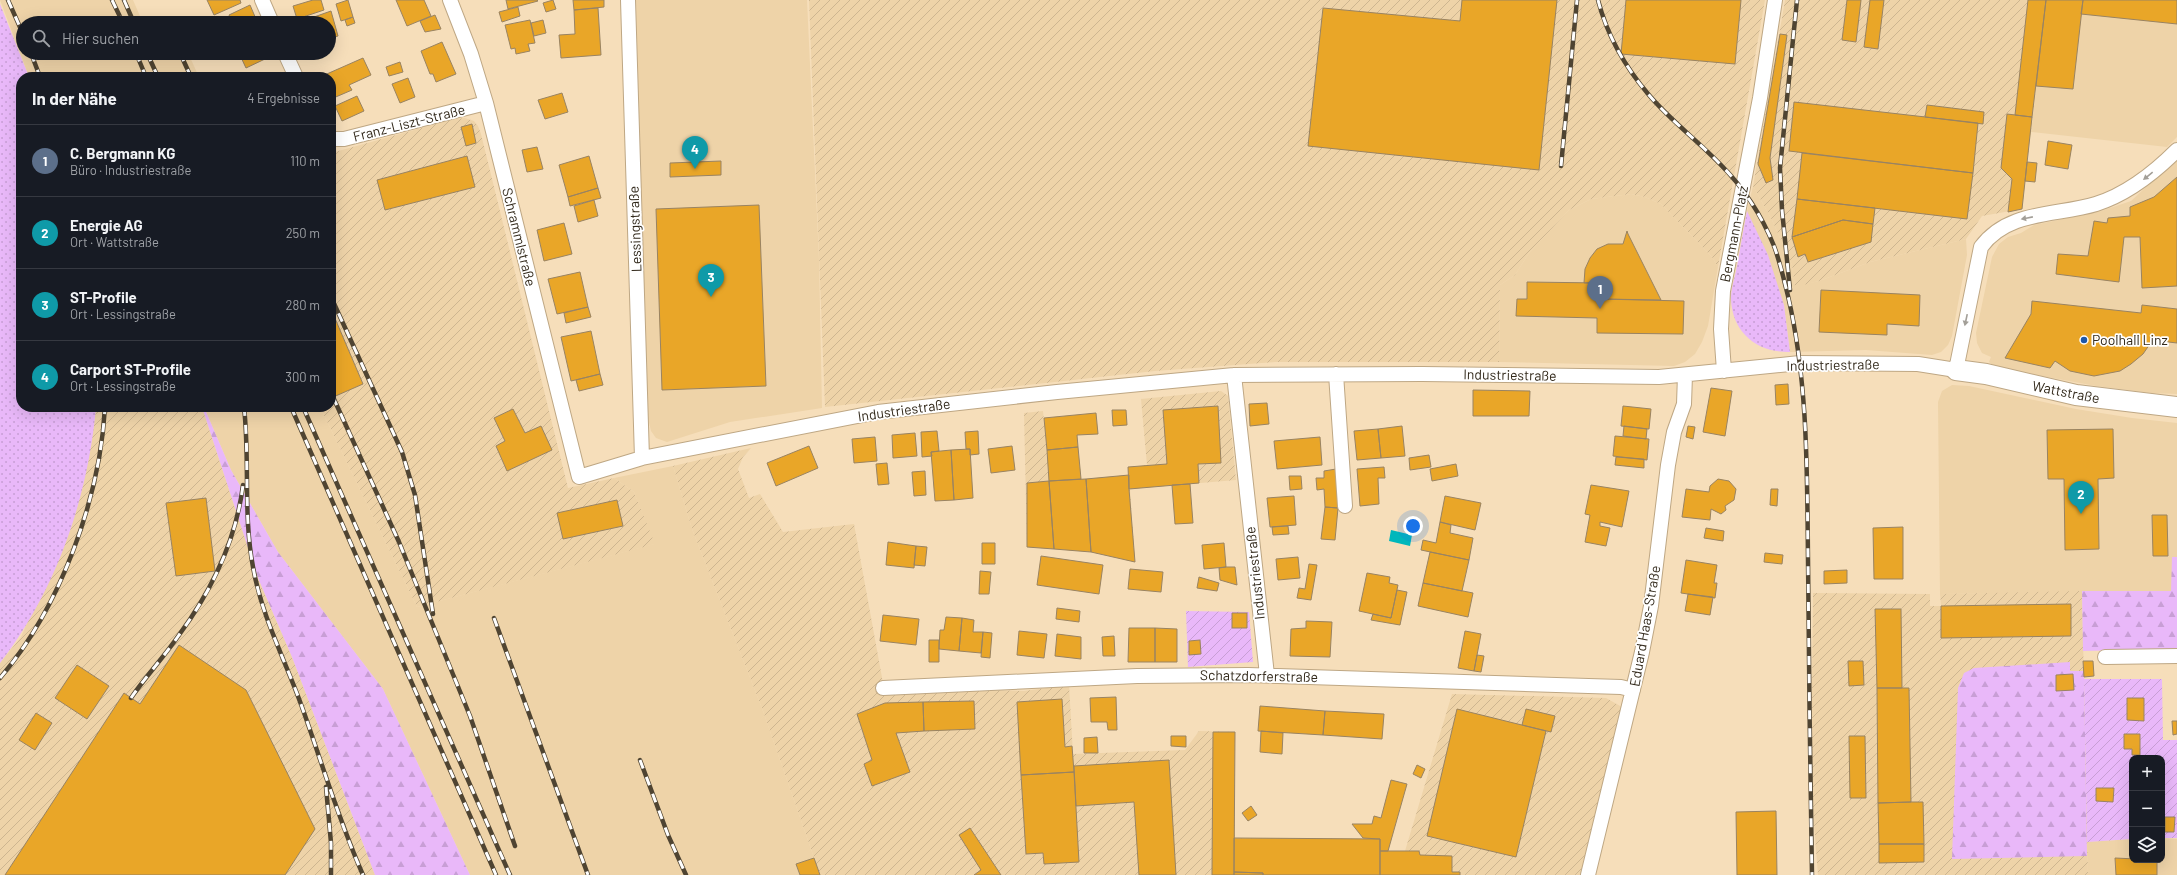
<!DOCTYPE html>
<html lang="de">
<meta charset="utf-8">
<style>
body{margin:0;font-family:Barlow,sans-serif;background:#242831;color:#f1f3f6}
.controls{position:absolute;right:12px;bottom:12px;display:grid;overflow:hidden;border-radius:8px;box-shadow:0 4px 16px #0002}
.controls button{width:36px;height:36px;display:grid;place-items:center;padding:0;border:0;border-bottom:1px solid #363941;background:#171b24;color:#f1f3f6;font:20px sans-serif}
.you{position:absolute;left:1413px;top:526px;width:14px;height:14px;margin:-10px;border:3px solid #fff;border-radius:50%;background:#1a73e8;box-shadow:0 0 0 6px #1a73e833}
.badge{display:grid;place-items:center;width:26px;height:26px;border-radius:50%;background:#7c3aed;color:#fff;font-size:13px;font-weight:700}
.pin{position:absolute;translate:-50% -33px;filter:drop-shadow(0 1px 2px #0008)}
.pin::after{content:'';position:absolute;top:21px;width:14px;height:12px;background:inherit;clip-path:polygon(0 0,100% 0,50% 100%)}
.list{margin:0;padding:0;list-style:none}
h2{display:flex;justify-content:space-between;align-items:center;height:52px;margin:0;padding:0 16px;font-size:17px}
h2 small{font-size:13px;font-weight:400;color:#9ea1a6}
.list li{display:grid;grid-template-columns:26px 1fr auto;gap:12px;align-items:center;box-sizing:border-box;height:72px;padding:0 16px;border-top:1px solid #363941}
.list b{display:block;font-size:15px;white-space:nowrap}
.list p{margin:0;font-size:13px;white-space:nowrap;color:#9ea1a6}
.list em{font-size:13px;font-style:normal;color:#9ea1a6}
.icon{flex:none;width:22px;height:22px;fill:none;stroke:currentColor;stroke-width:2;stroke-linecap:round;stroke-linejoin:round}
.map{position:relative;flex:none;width:2177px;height:875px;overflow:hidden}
.search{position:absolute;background:#171b24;box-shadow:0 4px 16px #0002;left:16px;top:16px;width:320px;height:44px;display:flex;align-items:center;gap:10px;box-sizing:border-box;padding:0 14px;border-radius:22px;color:#9ea1a6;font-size:15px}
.panel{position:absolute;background:#171b24;box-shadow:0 4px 16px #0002;left:16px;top:72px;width:320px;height:340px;border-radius:16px}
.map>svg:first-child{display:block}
.built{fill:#eed3a8}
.industrial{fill:url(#industrial-furrows)}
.grass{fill:url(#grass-dots)}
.forest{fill:url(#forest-firs)}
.garden{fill:url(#garden-furrows)}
.water{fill:#00b7bb}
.building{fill:#e9a628;stroke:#998362}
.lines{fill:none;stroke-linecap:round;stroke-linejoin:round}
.street-casing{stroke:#bea784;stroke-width:16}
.secondary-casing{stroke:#bea784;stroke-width:22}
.street{stroke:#fff;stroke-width:14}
.secondary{stroke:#fff;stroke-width:20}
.rail-casing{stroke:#4f4432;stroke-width:4.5}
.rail{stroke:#fff;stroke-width:3;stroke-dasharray:9;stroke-linecap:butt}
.oneway{fill:#a39f98}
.poi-dot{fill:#1c57a8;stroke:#fff;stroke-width:1.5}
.labels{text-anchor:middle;stroke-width:3.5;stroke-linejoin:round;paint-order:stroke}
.street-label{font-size:14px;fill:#32291b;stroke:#fff}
.poi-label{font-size:14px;fill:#32291b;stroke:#fff;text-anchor:start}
</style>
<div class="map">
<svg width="2177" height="875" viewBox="0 0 2177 875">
<defs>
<pattern id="industrial-furrows" width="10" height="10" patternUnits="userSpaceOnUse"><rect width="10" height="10" fill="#eed3a8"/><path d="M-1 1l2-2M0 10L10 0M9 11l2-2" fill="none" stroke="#cdb590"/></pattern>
<pattern id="grass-dots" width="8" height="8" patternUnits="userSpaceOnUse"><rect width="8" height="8" fill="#e9b8f9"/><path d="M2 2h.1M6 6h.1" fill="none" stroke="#c89ed5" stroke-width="1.8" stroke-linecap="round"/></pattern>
<pattern id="forest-firs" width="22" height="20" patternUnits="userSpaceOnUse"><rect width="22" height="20" fill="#e9b8f9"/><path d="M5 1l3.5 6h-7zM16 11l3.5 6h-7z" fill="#c89ed5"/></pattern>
<pattern id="garden-furrows" width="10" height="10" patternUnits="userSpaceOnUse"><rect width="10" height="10" fill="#e9b8f9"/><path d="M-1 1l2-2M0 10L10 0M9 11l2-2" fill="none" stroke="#c89ed5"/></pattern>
</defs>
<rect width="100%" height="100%" fill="#f6deba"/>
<path class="built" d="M0 0H133L143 23H23V53H188L199 77H29Z
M636 0H807L819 259 822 408 730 422 667 442 656 438 651 431 647 414Z
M2046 0H2177V137L2167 147 2031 132Z
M2177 158V394L2151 393 2096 386 2042 376 1994 366 1989 362 1991 357 1982 353 1977 343 1976 333 1992 257 1999 244 2008 237 2021 233 2034 225 2101 211 2131 201Z
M1753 186 1772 220 1792 265 1795 286 1819 281 1870 262 1966 239 1967 255 1952 336 1948 345 1941 352 1932 355 1866 350 1790 352 1784 305 1747 211Z
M1631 194 1645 197 1661 204 1712 257 1718 267 1708 326 1702 342 1695 354 1685 362 1674 366 1499 362 1500 285 1515 275 1529 253 1569 210 1591 199Z
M1952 385 1969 386 2076 409 2132 418 2177 423V557L2172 558V591L1940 594 1938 402 1942 391Z
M204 407H320L417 607 654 544 634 492 614 478 673 466 692 529 763 711 820 875H470L383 689 278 552 231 470Z
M2162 838 2177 839V875H2088L2087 842 2132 839V860H2162Z"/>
<path class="industrial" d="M809 0H1765L1718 267 1712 257 1661 204 1645 197 1631 194 1591 199 1569 210 1529 253 1515 275 1500 285 1499 362H1275L1155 371 825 407Z
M1785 0H2046L2022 209 1982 216 1966 239 1870 262 1819 281 1795 287 1792 265 1772 220 1753 186Z
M465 118 474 121 478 126 481 134 568 488 614 478 634 492 655 544 417 607 320 407H331V153L454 119Z
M1221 391 1228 396 1236 480 1130 489 1135 562 1091 552 1027 547 1024 413 1043 411 1047 449 1078 447 1081 479 1128 475V467L1147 465 1141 399Z
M96 407H202L258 578 292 657 375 875H0V663L21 637 78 505 94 425Z
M751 448 743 457 738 469 749 498 760 494 783 532 854 524 885 694 982 690 1024 691 1069 685 1073 754 1185 750 1199 731 1235 732V838L1380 839V851H1405L1452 694 1606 698 1622 707 1580 875H820L763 711 692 529 673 466Z
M2082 591 2088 875H1818L1811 787 1813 593 1930 594V606H1941L1940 594Z"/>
<path class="grass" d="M0 4 29 77H21V407H96C88 498 56 591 0 663Z
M1747 211 1768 255 1784 305 1790 352C1758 353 1732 333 1731 299 1731 290 1734 280 1736 271 1740 251 1743 231 1747 211Z"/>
<path class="forest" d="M202 407H204L231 470 278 552 383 689 470 875H375L292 657 258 578Z
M2172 557H2177V649L2083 651 2082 591H2171Z
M2070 662V671H2084L2087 856 1952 859 1958 688 1964 673 1974 668Z"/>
<path class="garden" d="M1186 611 1249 612 1253 662 1188 667Z
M2084 679H2162L2163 740H2177V838H2162V758H2132V839L2087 842Z"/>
<path class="water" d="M1391 530 1412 535 1410 546 1389 541Z"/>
<path class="building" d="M207 0H240L241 3 214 15Z
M313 0H321L324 10 297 19 293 6Z
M348 0 353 17 341 21 336 4Z
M396 0H424L431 16 407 26Z
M506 0H537L538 1 508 9Z
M553 0 556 9 546 12 543 3Z
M573 0H604V7L574 10Z
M1462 0H1557L1539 170 1308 146 1323 8 1460 21Z
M1626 0H1741L1735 64 1621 54Z
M1847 0H1861L1856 42 1842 40Z
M1870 0H1884L1878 49 1864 47Z
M2028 0H2046L2032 117 2015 115Z
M2046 0H2083L2073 89 2036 86Z
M2083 0H2177V24L2081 14Z
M250 5 256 19 248 23H232L229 15Z
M518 7 520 16 502 22 499 12Z
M598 8 601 55 561 58 559 35 575 34 574 10Z
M331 11 338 36 329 39V23H297Z
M435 15 441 29 425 32 420 21Z
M353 17 355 23 347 26 345 20Z
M530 20 535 43 528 44 530 51 516 54 515 48 511 49 505 25Z
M543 20 546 33 534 36 531 23Z
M1780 34 1787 35 1770 158 1773 180 1766 183 1758 164Z
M442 42 456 74 436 82 433 74H430L421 51Z
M239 53H263L265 59 246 68Z
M363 58 371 75 349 85 352 90 331 99V77H320Z
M400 62 403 72 389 76 386 67Z
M408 78 415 97 400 103 392 84Z
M562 93 568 112 545 119 538 100Z
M357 96 364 111 342 121 335 106Z
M1794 102 1978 123 1973 173 1789 151Z
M1927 105 1984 112 1983 124 1925 117Z
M2007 114 2032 117 2022 209 2008 212 2012 179 2001 168Z
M472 124 476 143 466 146 461 127Z
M2048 141 2072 145 2068 169 2045 165Z
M537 147 543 169 527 172 522 150Z
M1802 153 1973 173 1967 219 1797 199Z
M467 156 475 187 385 210 377 180Z
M589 156 598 188 568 197 559 165Z
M721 161V175L670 177V163Z
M2027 162 2037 163 2035 182 2025 181Z
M2177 177V286L2142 288 2140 237H2124L2119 282 2056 274 2058 254 2088 256 2094 221 2107 223 2108 218 2130 216V207L2154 197Z
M598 188 601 198 570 206 568 197Z
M1797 199 1875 208 1873 224 1843 220 1792 237Z
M594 200 598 216 578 222 574 206Z
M759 205 766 386 662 390 656 209Z
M1843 220 1873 224 1871 242 1808 262 1805 254 1798 257 1792 237Z
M564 223 572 254 544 261 537 230Z
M1627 231 1628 234 1661 300 1601 299V283H1584L1585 269 1590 258 1597 249 1608 244H1623Z
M580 272 588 307 557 314 548 279Z
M1527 282 1601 283V299L1684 301 1683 334 1597 333V318L1516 316 1517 299H1527Z
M1821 290 1920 295 1919 326 1887 324V335L1819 332Z
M2032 301 2141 313 2142 305 2177 309V343L2160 341 2154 338 2143 354 2131 364 2120 371 2094 376 2070 371 2055 361 2050 368 2005 358 2031 314Z
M588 307 591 317 566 323 564 313Z
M331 309 363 384 331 398Z
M591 331 600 374 571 381 561 337Z
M600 374 603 385 579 391 576 380Z
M1788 384 1789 404 1776 405 1775 385Z
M1711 388 1732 391 1725 436 1703 432Z
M1473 390 1530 391 1529 416H1473Z
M1267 403 1269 424 1250 426 1249 404Z
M1218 406 1221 463 1198 464 1199 483 1129 489 1128 467 1167 464 1163 410Z
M1623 406 1651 409 1649 429 1621 426Z
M513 409 525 433 541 426 552 450 507 471 496 446 505 441 494 418Z
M1112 410H1126L1127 425 1113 426Z
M1096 413 1098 434 1077 435 1078 447 1047 450 1044 418Z
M1402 426 1405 456 1381 458 1378 429Z
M1624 426 1647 429 1646 439 1623 436Z
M1688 426 1695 427 1693 439 1686 437Z
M1378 429 1381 458 1357 460 1354 431Z
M2113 429 2114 478 2098 479 2099 549 2065 550 2064 479H2048L2047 430Z
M937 431 939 451 931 452 932 456 922 457 921 432Z
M978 431 979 454 970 455V449H966L965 432Z
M915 433 917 456 893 458 892 435Z
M1615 436 1649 439 1647 460 1613 456Z
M875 437 877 461 854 463 852 439Z
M1320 437 1322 465 1277 469 1274 441Z
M809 446 818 468 776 486 767 463Z
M1012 446 1015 470 991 473 988 449Z
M1078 447 1081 479 1049 481 1047 450Z
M970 449 973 498 954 500 951 450Z
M951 450 954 500 935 501 931 452Z
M1429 455 1431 467 1410 470 1409 458Z
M1616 457 1644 459V468L1615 465Z
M887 463 889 484 878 485 876 464Z
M1456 464 1458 476 1432 481 1430 469Z
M1384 467 1385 478H1378L1379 504 1360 506 1357 469Z
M1336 469 1338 508 1325 507 1324 489 1317 490 1316 478H1324V471Z
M925 471 926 495 914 496 912 472Z
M1129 475V489L1135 562 1091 552 1086 479Z
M1289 476H1301L1302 489 1290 490Z
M1086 479 1091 552 1054 549 1049 481Z
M1718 479 1729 481 1736 489 1734 500 1725 506 1726 510 1721 514 1711 509 1710 520 1682 517 1686 489 1709 492 1710 486Z
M1049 481 1054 549 1027 547V483Z
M1190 484 1193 523 1175 524 1172 485Z
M1591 485 1629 491 1622 527 1600 522V526L1610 528 1606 546 1585 542 1590 515 1585 514Z
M1771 489H1778L1777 506 1770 505Z
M1294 496 1296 525 1270 527 1267 498Z
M1445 496 1481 503 1475 530 1440 522Z
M206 498 215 571 176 576 166 503Z
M617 500 623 526 563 539 557 513Z
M1325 507 1338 508 1335 540 1321 539Z
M2152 515H2167L2168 556H2153Z
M1440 522 1451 525 1450 533 1473 538 1469 560 1421 550 1423 540 1436 543Z
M1288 526 1289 534 1273 535 1272 527Z
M1903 527V579H1874L1873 528Z
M1706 528 1724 531 1723 541 1704 538Z
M888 542 916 546 914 568 886 565Z
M982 543H995V564H982Z
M1224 543 1226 567 1204 569 1202 545Z
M916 546 927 547 925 566 914 565Z
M1430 552 1469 560 1462 591 1423 583Z
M1765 553 1783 555 1782 564 1764 562Z
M1041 556 1103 565 1099 594 1037 585Z
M1298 557 1300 578 1278 580 1276 559Z
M1686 560 1717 565 1714 583H1717L1715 598 1681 593Z
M1309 564 1317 565 1311 600 1297 598 1299 588 1305 589Z
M1226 567H1235L1237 585 1220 580 1219 568Z
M1130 569 1163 572 1161 592 1128 589Z
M1847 570V583L1824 584V571Z
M980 571 991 572 989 594H979Z
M1367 573 1390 577 1389 583 1398 585 1391 618 1359 611Z
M1199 577 1219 583 1217 591 1197 588Z
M1423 583 1473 593 1468 617 1418 606Z
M1397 590 1407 592 1400 625 1371 620 1373 614 1391 618Z
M1688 594 1713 597 1710 615 1685 611Z
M2071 604V636L1941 638V606Z
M1057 608 1080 611 1079 622 1056 619Z
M1875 609H1901L1902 688H1877Z
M1232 613H1247V628H1232Z
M883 615 919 619 916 645 880 641Z
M946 617 962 618 959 651 939 649 940 630H944Z
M962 618 974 620 973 632H983L981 653 959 651Z
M1306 621 1332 622 1330 657 1290 656 1291 629 1306 628Z
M1129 628H1155V662H1128Z
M1155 628 1177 629V662H1155Z
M1019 631 1047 634 1044 658 1017 655Z
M1465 631 1481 634 1474 671 1458 668Z
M983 632 992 633 990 658 981 657Z
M1057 634 1081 637V659L1055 656Z
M1114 636 1115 656H1103L1102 637Z
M929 640H939V662H929Z
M1200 640 1201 654 1189 655V641Z
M179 645 246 690 315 829 285 875H5L124 693 140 704Z
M1477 655 1484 656 1481 672 1474 671Z
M1848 661H1863L1864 685 1849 686Z
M2083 661H2093L2094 676 2084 677Z
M77 665 109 686 87 719 55 698Z
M2073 674 2074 690 2056 691V675Z
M1877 688H1909L1911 802 1878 803Z
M1116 697 1117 730H1108L1107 722H1091L1090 698Z
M2127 698H2144V721L2127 720Z
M1062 699 1065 747 1072 746 1074 772 1021 775 1017 702Z
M974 701 975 729 924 731 923 702Z
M923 702 924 731 896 733 910 772 872 786 864 764 872 760 857 714 885 703Z
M1260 706 1325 711 1323 735 1258 731Z
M1457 709 1546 731 1516 857 1427 836Z
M1526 709 1555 716 1551 732 1522 725Z
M1325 711 1384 714 1382 739 1323 735Z
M36 713 52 723 35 750 19 740Z
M2172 721H2177V734L2173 735Z
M1261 731 1283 733 1282 754 1260 752Z
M1213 732H1235L1234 875H1212Z
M2124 734H2140V755H2132V749H2124Z
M1171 736H1186V747L1171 746Z
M1849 736H1865L1866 798H1850Z
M1097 737 1098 753H1084V738Z
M1169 760 1176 875H1139L1134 802 1076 806 1074 766Z
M1417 765 1425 769 1421 778 1413 774Z
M1074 772 1079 862 1044 864 1043 853 1026 854 1021 775Z
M1391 780 1407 784 1388 851H1380V839L1363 838 1352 824H1372L1374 816 1381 818Z
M2096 788H2114L2113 802 2096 801Z
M1911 802H1923L1924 844H1879L1878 803Z
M1251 806 1257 815 1248 821 1242 813Z
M1776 811 1777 875H1737L1736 812Z
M2165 817H2175L2174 832H2165Z
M970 828 1001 875H974L981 870 959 835Z
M1234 838 1380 839V875H1263V873L1234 872Z
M1879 844H1924V862L1879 863Z
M1380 851H1419L1420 855 1452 856V872H1460V875H1380Z
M814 858 820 875H800L796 864Z
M2115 858 2157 860V875H2116Z
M1234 872 1263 873V875H1234Z"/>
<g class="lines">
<defs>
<path id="street" d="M262 0 272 23
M450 0 471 54 486 103 579 477 642 458 878 412 1057 392 1234 375 1422 374 1659 377 1800 363 1918 364 1956 370 1981 247C2008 210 2057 216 2096 204 2128 194 2154 173 2177 150
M628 0 642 458
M285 53 296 77
M331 139H344L486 103
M1724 371 1721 329 1723 291 1760 98 1775 0
M1336 374 1345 506
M1234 375 1267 675
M2105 657 2177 656
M883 688 1137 676 1248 675 1621 687 1633 690
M1588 875 1642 652 1651 606 1668 465 1674 432 1684 404 1685 375"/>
<path id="secondary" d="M1956 370 1986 374 2076 395 2177 407"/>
</defs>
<use href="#street" class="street-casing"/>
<use href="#secondary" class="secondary-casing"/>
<use href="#street" class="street"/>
<use href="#secondary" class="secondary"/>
<defs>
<path id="rail" d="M8 0 23 34
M112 0 123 23
M124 0 134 23
M1598 0C1607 35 1625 67 1649 95 1670 120 1697 140 1720 164 1743 187 1762 216 1774 246 1780 262 1784 280 1788 296 1808 382 1807 471 1808 559 1809 664 1810 770 1812 875
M31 53 40 77
M136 53 146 77
M147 53 158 77
M180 53 191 77
M1561 166 1577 0
M1790 290 1782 210 1780 168 1797 0
M331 297 402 452 415 495 433 614
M333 397 399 542 470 716 515 846
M244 407C250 460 243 515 253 567 262 618 285 659 302 707 322 763 339 821 363 875
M291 407 496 875
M303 407 510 875
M494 618 588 875
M0 678C60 608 100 499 105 407
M131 698C146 676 164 657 179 635 212 590 236 541 243 485
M640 760 668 835 686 875
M326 787 331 843V875"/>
</defs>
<use href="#rail" class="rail-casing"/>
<use href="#rail" class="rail"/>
</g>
<defs><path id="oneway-solid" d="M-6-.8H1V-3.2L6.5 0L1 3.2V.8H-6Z"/></defs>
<g class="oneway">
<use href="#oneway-solid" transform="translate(2148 176) rotate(141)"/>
<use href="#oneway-solid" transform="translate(2027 218) rotate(169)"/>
<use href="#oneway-solid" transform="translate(1966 320) rotate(102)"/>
</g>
<circle class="poi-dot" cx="2084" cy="340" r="4"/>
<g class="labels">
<g class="street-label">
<text transform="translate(409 123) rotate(-14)" y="5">Franz-Liszt-Straße</text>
<text transform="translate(635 229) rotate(-92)" y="5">Lessingstraße</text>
<text transform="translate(1734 234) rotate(-79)" y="5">Bergmann-Platz</text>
<text transform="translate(519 237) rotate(76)" y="5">Schrammlstraße</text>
<text transform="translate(1833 365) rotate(-1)" y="5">Industriestraße</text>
<text transform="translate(1510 375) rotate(1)" y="5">Industriestraße</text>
<text transform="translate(2066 392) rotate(11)" y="5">Wattstraße</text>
<text transform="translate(904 410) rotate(-8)" y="5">Industriestraße</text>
<text transform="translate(1255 573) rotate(-96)" y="5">Industriestraße</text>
<text transform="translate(1645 626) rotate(-80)" y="5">Eduard Haas-Straße</text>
<text transform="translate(1259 676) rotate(1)" y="5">Schatzdorferstraße</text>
</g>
<g class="poi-label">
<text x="2092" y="345">Poolhall Linz</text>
</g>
</g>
</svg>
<div class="controls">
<button>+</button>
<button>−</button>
<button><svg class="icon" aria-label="layers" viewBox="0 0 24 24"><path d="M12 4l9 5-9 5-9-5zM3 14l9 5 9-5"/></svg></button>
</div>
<div class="you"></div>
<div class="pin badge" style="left:1600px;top:309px;background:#5c6f8a">1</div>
<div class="pin badge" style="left:2081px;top:514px;background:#0f9aa8">2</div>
<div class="pin badge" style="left:711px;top:297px;background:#0f9aa8">3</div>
<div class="pin badge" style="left:695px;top:169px;background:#0f9aa8">4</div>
<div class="search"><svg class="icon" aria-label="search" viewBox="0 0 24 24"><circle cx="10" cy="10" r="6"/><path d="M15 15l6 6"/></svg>Hier suchen</div>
<section class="panel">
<h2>In der Nähe<small>4 Ergebnisse</small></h2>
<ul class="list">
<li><span class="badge" style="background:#5c6f8a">1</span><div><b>C. Bergmann KG</b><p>Büro · Industriestraße</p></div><em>110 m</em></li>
<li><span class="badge" style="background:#0f9aa8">2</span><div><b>Energie AG</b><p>Ort · Wattstraße</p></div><em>250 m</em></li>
<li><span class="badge" style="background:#0f9aa8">3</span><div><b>ST-Profile</b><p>Ort · Lessingstraße</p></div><em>280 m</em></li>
<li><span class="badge" style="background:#0f9aa8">4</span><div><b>Carport ST-Profile</b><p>Ort · Lessingstraße</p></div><em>300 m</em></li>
</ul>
</section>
</div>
